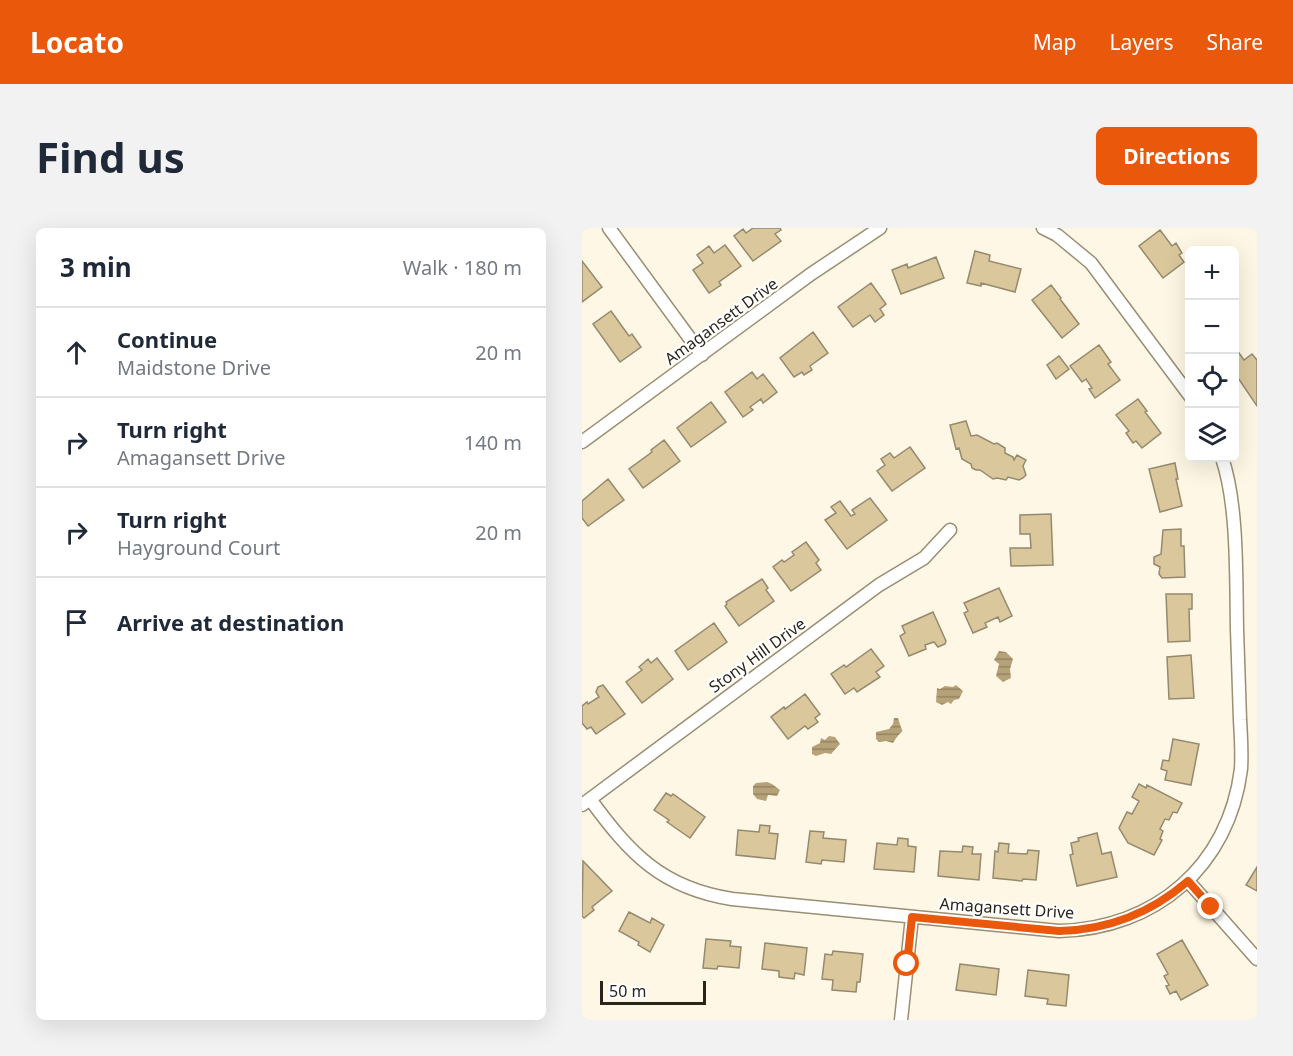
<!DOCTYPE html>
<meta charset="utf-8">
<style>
body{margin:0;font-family:"Noto Sans",sans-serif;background:#f2f2f3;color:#1f2937}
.controls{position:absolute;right:18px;top:18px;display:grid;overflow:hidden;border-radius:9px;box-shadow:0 6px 24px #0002}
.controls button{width:54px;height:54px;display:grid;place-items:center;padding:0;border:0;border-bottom:2px solid #e0e1e3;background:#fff;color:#1f2937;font:30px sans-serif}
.scale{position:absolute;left:18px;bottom:15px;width:106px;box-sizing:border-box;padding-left:6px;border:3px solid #2a251a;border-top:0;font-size:16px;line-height:21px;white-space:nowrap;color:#2a251a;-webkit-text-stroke:4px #fff;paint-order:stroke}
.stop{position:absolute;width:18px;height:18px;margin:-14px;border:4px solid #ea580c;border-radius:50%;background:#fff}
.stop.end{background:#ea580c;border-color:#fff;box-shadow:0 2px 6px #0008}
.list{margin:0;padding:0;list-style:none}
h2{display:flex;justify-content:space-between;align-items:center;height:78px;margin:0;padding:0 24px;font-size:26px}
h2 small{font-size:20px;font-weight:400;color:#747a83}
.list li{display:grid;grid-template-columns:39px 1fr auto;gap:18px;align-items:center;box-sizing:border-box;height:90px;padding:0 24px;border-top:2px solid #e0e1e3}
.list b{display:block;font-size:22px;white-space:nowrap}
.list p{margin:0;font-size:20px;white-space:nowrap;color:#747a83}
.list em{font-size:20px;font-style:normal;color:#747a83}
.icon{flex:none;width:33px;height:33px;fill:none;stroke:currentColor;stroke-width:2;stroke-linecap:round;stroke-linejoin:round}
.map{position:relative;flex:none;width:675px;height:792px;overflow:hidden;border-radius:9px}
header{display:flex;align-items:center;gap:36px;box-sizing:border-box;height:84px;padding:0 30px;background:#ea580c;color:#fff}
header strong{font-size:28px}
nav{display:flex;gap:33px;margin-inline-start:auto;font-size:21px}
.intro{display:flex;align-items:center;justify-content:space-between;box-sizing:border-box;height:144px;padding:0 36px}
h1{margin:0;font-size:42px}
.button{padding:15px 27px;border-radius:9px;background:#ea580c;color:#fff;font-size:21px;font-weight:700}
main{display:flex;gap:36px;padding:0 36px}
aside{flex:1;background:#fff;border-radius:9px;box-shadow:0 6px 24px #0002}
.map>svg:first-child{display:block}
.water{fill:url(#water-rules)}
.building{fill:#dac79c;stroke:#95896e;stroke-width:1.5}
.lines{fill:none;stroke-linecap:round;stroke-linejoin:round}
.street-casing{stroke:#9a8e73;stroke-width:15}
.street{stroke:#fff;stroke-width:12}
.route{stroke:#ea580c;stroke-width:8}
.labels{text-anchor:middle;stroke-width:4.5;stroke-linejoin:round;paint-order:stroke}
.street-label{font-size:16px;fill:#2a251a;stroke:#fff}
</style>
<header>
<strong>Locato</strong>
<nav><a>Map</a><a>Layers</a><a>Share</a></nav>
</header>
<div class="intro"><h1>Find us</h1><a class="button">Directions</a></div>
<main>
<aside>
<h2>3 min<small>Walk · 180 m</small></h2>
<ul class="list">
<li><svg class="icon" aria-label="ahead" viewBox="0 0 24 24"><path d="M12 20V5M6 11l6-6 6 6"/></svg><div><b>Continue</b><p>Maidstone Drive</p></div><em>20 m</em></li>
<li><svg class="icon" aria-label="right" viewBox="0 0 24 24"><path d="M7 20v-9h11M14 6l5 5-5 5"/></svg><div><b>Turn right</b><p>Amagansett Drive</p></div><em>140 m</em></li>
<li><svg class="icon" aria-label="right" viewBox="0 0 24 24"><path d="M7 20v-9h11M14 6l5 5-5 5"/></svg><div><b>Turn right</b><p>Hayground Court</p></div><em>20 m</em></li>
<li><svg class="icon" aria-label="arrive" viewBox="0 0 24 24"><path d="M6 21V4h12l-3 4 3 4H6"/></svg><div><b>Arrive at destination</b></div></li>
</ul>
</aside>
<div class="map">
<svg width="675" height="792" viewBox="0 0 675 792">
<defs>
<pattern id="water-rules" width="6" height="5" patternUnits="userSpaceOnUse" patternTransform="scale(1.5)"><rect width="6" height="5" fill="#b5a278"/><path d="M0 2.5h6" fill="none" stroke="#938462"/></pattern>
</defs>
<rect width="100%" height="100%" fill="#fff7e5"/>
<path class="water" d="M417 423 424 424 431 431 428 441 429 450 421 454 414 448 417 436 412 432Z
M374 457 381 463 377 471 372 472 369 476 366 474 360 477 354 474 355 460 358 461 363 458 371 459Z
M312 490H316C322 511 323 496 311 515L304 513 297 514 294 511V504L307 501 311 496Z
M247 508 253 509 258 516 249 526 243 525 234 528 230 526V519L238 515 239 510 243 512Z
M185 554 190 556 198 562 195 568 186 567 184 573 175 571 171 566V558L174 555Z"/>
<path class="building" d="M171 0H198L199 2 193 6 199 13 171 33 152 8 161 1 164 5Z
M578 2 590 18 594 15 600 25 597 27 602 34 581 50 557 18Z
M143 17 159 38 137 54 139 57 127 65 111 42 121 35 115 27 127 18 132 25Z
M393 23 408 27 407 33 439 41 433 64 399 55V58L385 55Z
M354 29 362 50 319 66 310 42 325 36 326 40Z
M0 33 20 59 0 74Z
M289 55 304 76 298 81 302 87 293 94 288 87 271 99 256 79Z
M469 57 479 70 478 71 497 96 480 110 450 72Z
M29 83 47 108 50 106 59 119 38 134 11 96Z
M231 104 246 125 228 138 230 142 222 147 220 144 212 149 198 130Z
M517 117 529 134 526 136 538 152 513 170 507 161 510 160 504 151 500 154 488 138Z
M657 125 662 132 670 126 675 132V178L652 144V129Z
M477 128 487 141 474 151 465 137Z
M170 144 175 151 181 146 195 164 181 175 179 171 168 179 171 182 161 189 143 164Z
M556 171 565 183 563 184 579 205 560 220 554 213 551 215 544 205 547 203 534 187Z
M129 174 144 194 109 219 95 200Z
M384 193 389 208 395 207 412 216 415 215 423 220V225L431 229 432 232 435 227 444 232 441 238 444 247 441 250 437 252 426 249 424 252 415 250 411 251 398 242H394L390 240 389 236 380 231 377 220 374 221 368 197Z
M82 212 98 233 61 260 47 241 70 224 69 222Z
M328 219 343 240 310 263 295 243 303 237 299 231 308 225 312 230Z
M593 235 596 251H594L600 278 578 284 567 241Z
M26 251 42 272 6 298 0 290V273Z
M288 270 305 292 265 321 243 292 254 285 249 279 258 273 269 288 273 286 270 282Z
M469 286 471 337 429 338 428 320H449L448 306H438V287Z
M599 301V318H602L603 349 580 350 577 346 578 339 572 336V329L579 326 581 302Z
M224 314 237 332 234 335 239 342 209 363 191 339 200 332 202 334 212 327 210 324Z
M180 351 186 360 184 362 192 373 157 398 143 378 145 376 144 374Z
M417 360 430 388 418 394 416 389 403 395 405 399 391 405 382 385 386 383 382 375Z
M584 366H610V381H607L608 413 586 414Z
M351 384 364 413 363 416 356 419 352 414 343 417 344 421 327 428 318 408 323 405 320 398Z
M132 395 145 414 106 442 93 423Z
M289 421 302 438 294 444 298 449 275 464 272 460 263 466 249 446 262 437 264 439Z
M609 427 612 470 587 471 585 429Z
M75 430 91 451 60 475 44 454 60 442 57 439 66 431 69 435Z
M21 457 43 486 14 506 9 499 5 501 0 495V478L5 474 6 476 17 469 14 464 16 459Z
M223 466 238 486 233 490 236 494 226 501 223 498 206 511 189 489 202 479 203 481Z
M591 511 617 516 609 557 583 552 585 543 579 541 581 532 587 533Z
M557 556 564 560 565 557 600 575 595 585 591 584 587 592 583 591 578 601 581 603 578 611 580 612 572 627 546 615 537 600 545 584 550 586 557 573 550 569Z
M84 565 89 568 91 566 123 589 108 610 85 594 87 592 72 582Z
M178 597 188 598 187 605 196 606 193 631 154 627 156 602 177 604Z
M228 603 242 604 241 610 264 612 262 634 240 632 239 636 224 634Z
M515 605 520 626 529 624 535 649 495 658 488 627 491 626 489 615 497 613 496 610Z
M316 610 326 611V618L334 619 332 644 292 641 295 615 315 617Z
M417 615 427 616 426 625 445 626 446 622 457 623 454 652 441 651 440 653 411 650 413 623 416 624Z
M381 618 391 619 390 626H399L397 652 356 648 358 623 380 624Z
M1 633 30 663 10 679 12 682 2 690 0 688Z
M675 639V663L664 657Z
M47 684 68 695 70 690 82 697 68 724 56 717 57 714 37 703Z
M124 711 149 713 148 718 159 719 157 740 136 738 135 741 121 740Z
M600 712 626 757 599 772 594 763 588 766 584 758 587 757 582 748 586 746 575 726Z
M183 715 225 720 222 747 213 745 212 751 197 749V743L180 741Z
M251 723 281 726 278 754H275L274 764 250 762 251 752 240 751 243 726 250 727Z
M378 736 417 741 414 767 374 762Z
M446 742 487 747 484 778 465 776 466 771 443 768Z"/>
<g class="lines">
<defs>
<path id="street" d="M27 0 120 127
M461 0 475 7 509 35 608 168
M0 214 229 46 298 0
M8 571C48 626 80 660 150 671L477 703C573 701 647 638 659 541 660 525 659 508 658 492 657 461 656 431 655 401 654 350 656 276 640 230
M0 577 297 357 342 330 368 302
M606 653 675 731
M319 792 330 689"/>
</defs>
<use href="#street" class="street-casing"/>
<use href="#street" class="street"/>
</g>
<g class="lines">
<path class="route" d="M325 736 330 689 477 703C526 702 569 685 606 653L629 679"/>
</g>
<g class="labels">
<g class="street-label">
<text transform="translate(139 93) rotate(-36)" y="6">Amagansett Drive</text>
<text transform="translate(175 427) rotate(-36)" y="6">Stony Hill Drive</text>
<text transform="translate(425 680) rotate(4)" y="6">Amagansett Drive</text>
</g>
</g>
</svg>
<div class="controls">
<button>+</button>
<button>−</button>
<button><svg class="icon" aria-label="locate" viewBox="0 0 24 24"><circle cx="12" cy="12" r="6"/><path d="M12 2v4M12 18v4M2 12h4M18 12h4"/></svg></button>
<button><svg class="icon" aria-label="layers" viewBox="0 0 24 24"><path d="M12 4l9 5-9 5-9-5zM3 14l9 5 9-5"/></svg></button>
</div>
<div class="scale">50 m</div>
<div class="stop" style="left:325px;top:736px"></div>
<div class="stop end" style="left:629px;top:679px"></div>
</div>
</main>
